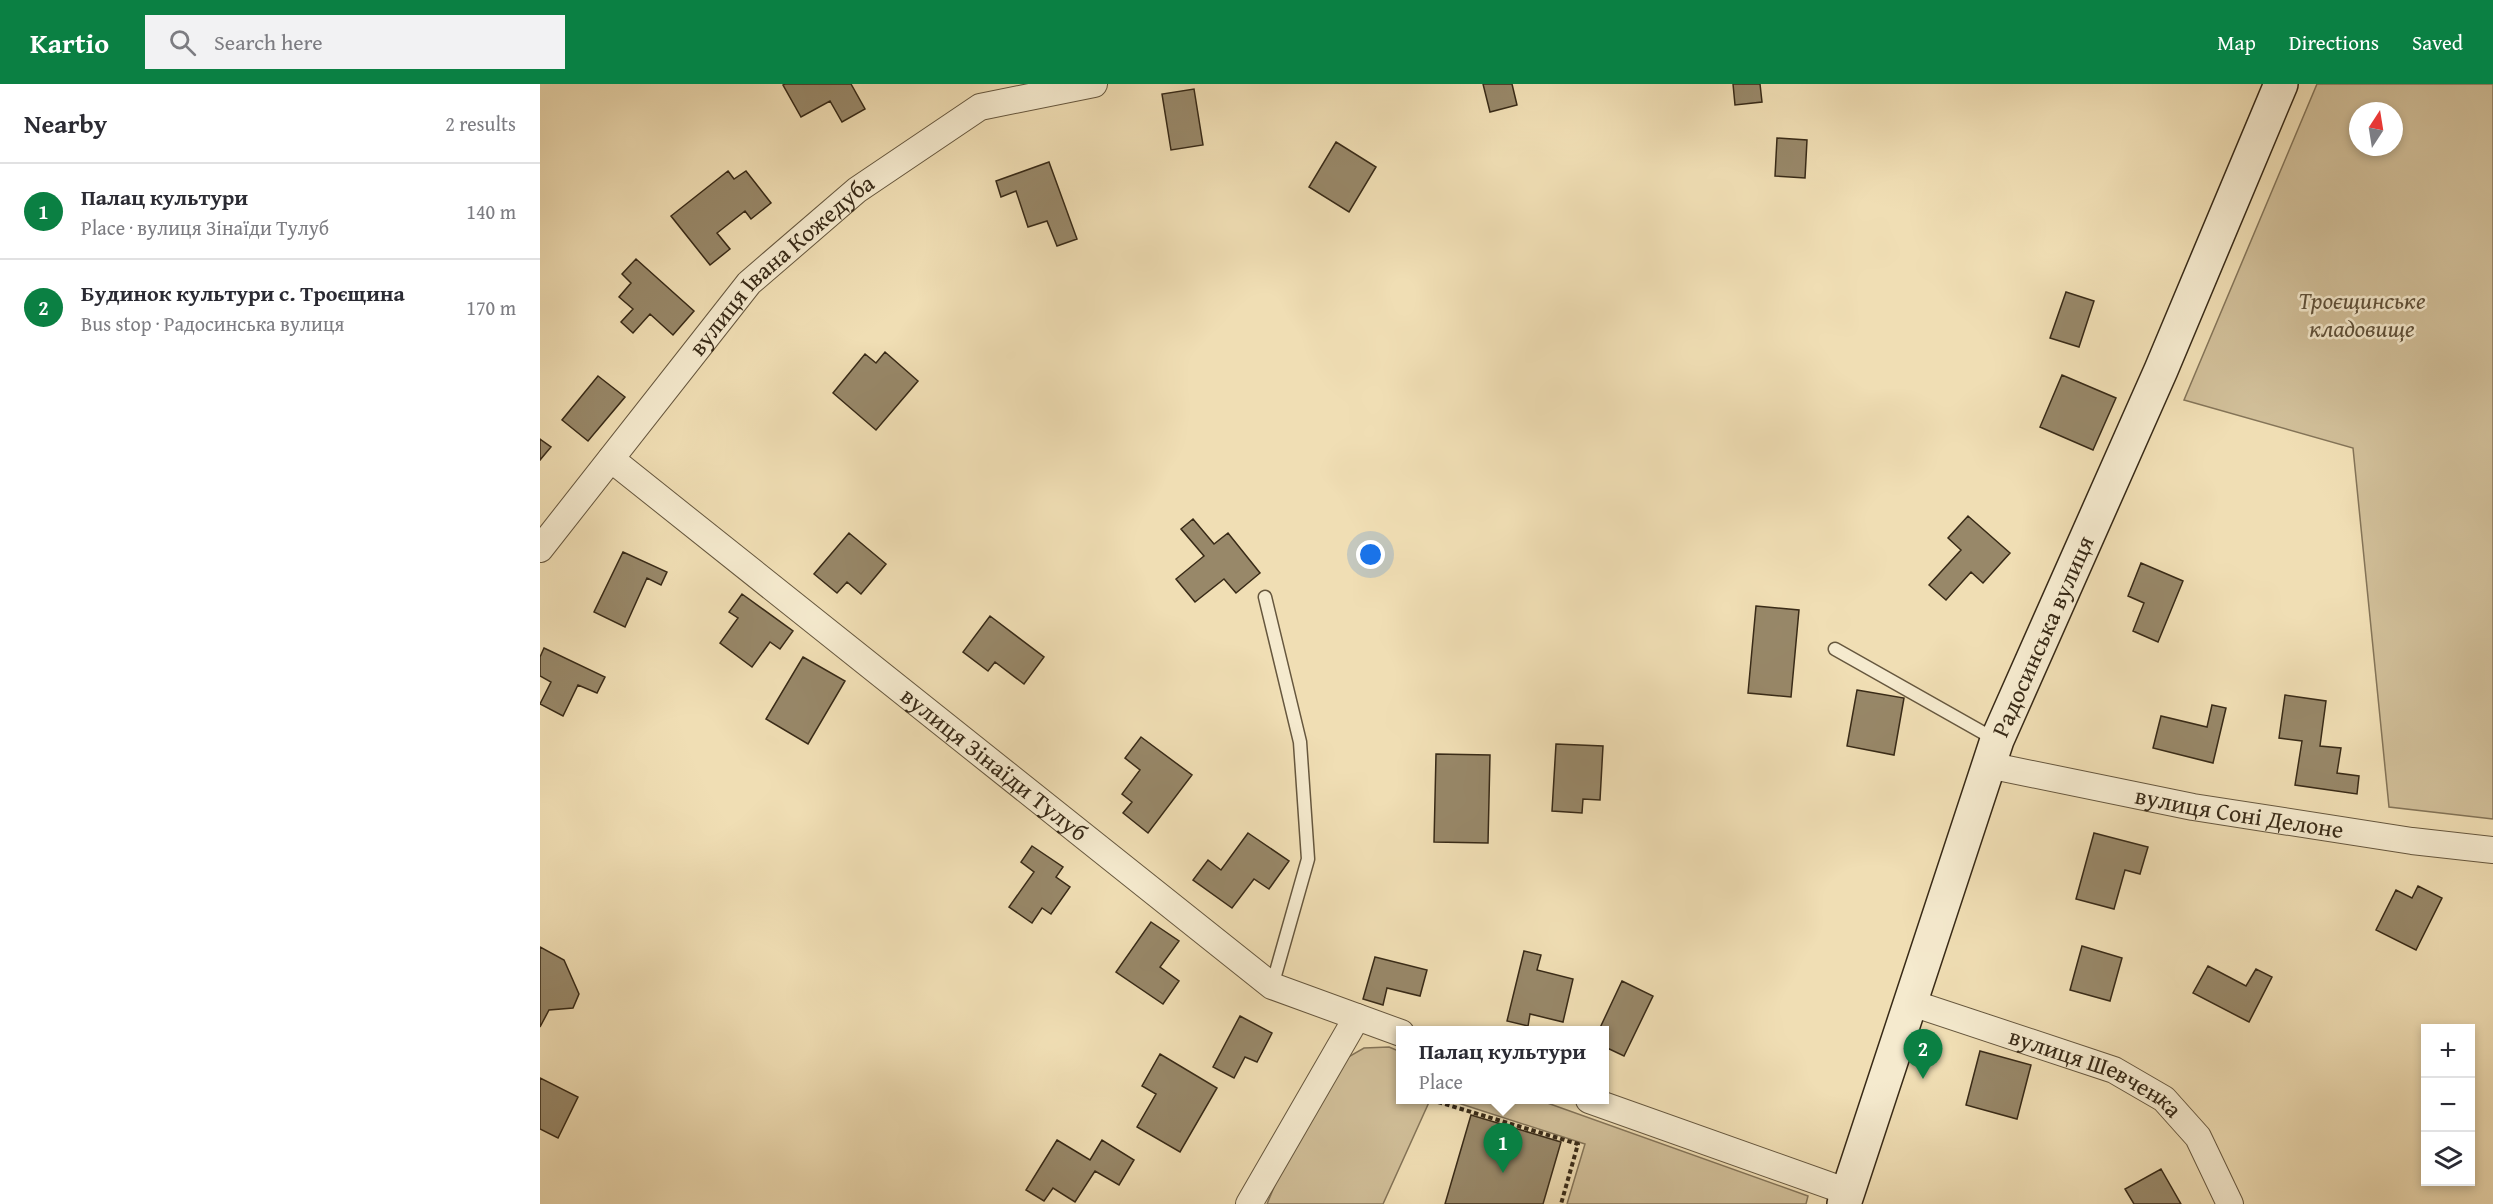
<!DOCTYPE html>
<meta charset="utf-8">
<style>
body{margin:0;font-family:"Gentium Book Plus",serif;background:#f2f2f3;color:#2b2b33}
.controls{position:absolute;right:18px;bottom:18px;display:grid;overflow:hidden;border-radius:0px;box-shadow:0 3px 9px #0003}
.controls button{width:54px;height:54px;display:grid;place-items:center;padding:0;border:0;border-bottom:2px solid #e1e1e2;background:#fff;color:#2b2b33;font:30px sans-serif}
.compass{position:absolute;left:1809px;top:18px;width:54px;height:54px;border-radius:50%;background:#fff;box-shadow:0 3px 9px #0003;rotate:12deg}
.you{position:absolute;left:831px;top:471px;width:21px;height:21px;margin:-15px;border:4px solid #fff;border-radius:50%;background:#1a73e8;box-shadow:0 0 0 9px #1a73e833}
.badge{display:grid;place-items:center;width:39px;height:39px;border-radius:50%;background:#0b8043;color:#fff;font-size:20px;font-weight:700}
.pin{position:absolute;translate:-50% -50px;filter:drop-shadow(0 2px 3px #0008)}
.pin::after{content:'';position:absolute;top:32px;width:21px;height:18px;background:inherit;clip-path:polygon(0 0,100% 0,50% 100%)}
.popup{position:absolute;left:856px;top:942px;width:213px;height:78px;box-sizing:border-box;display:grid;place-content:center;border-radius:0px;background:#fff;filter:drop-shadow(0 2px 4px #0005);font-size:20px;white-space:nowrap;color:#7c7c81}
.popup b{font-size:22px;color:#2b2b33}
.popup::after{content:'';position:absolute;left:50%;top:100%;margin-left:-12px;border:12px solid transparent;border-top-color:#fff}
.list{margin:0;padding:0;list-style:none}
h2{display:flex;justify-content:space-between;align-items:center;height:78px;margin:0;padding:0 24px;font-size:26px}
h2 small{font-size:20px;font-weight:400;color:#7c7c81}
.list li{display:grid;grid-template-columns:39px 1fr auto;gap:18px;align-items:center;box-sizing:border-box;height:96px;padding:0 24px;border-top:2px solid #e1e1e2}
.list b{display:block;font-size:22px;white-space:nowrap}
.list p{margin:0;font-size:20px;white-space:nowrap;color:#7c7c81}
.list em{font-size:20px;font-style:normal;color:#7c7c81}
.icon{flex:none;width:33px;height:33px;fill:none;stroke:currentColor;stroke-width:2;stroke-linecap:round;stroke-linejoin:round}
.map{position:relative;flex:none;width:1953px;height:1120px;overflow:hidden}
header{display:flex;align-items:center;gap:36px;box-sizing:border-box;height:84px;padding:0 30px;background:#0b8043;color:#fff}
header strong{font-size:28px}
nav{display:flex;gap:33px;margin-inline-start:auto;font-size:21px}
.search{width:420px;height:54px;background:#f2f2f3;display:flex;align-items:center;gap:15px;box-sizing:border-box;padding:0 21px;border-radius:0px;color:#7c7c81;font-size:22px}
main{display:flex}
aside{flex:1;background:#fff}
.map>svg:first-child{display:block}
.green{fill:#d1bf99;stroke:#847458;stroke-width:1.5;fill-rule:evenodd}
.building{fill:#988869;stroke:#382a17;stroke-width:1.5}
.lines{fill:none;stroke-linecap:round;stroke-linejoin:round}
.lane-casing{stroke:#66573e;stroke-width:15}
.street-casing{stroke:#66573e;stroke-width:28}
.secondary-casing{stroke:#382a17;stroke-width:36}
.path{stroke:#382a17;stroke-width:4;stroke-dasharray:4.5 3;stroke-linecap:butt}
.lane{stroke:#f5eace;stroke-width:12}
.street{stroke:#f5eace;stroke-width:26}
.secondary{stroke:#f5eace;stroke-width:33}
.labels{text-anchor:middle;stroke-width:5;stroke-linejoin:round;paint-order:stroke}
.street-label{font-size:24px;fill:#382a17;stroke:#f5eace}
.park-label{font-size:24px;font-style:italic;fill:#5e4f38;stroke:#f5eace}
</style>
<header>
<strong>Kartio</strong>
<div class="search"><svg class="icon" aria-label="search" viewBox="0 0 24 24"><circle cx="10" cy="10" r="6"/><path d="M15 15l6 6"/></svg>Search here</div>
<nav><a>Map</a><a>Directions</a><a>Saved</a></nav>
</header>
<main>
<aside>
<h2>Nearby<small>2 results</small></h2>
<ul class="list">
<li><span class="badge">1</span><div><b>Палац культури</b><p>Place · вулиця Зінаїди Тулуб</p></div><em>140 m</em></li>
<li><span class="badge">2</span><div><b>Будинок культури с. Троєщина</b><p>Bus stop · Радосинська вулиця</p></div><em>170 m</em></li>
</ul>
</aside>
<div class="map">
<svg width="1953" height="1120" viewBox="0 0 1953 1120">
<rect width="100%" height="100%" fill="#f0deb4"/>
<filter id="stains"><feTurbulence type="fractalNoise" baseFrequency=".00333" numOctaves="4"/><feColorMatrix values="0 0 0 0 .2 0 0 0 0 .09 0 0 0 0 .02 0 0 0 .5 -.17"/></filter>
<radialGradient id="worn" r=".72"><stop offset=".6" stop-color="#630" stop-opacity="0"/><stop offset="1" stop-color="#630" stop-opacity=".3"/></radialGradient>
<path class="green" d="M1777 0H1953V735L1849 723 1813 364 1644 316ZM1818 27H1854V63H1818Z
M849 963 861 968V1016H890L843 1120H727L746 1074 803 976 824 964Z
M919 1016H999L1268 1112 1266 1120H1027L1045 1060 918 1019Z"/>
<path class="building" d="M245 0H311L325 25 302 38 290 17 261 33 243 1Z
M943 0H972L977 21 950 28Z
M1193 0H1220L1222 18 1195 21Z
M654 5 663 61 631 66 622 10Z
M1237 54 1267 56 1265 94 1235 92Z
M796 58 836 83 809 128 769 103Z
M509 78 537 155 517 162 507 137 488 143 476 107 461 113 456 97Z
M188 87 194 95 206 87 231 119 211 135 205 127 177 149 190 165 170 181 131 132Z
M96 175 154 227 133 251 110 230 93 249 81 238 93 225 79 213 91 199 82 190Z
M1526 208 1554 217 1539 263 1510 254Z
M345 268 378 297 336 346 293 309 325 270 336 279Z
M1522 291 1576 314 1553 366 1500 343Z
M58 292 85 313 48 357 22 336Z
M0 355 11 363 0 376Z
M1428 432 1470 469 1443 499 1431 488 1406 516 1389 501 1421 466 1408 454Z
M653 435 674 460 688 449 720 489 696 509 684 495 655 518 636 495 664 472 641 445Z
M309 449 346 480 321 510 307 498 297 509 274 490Z
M83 468 127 488 121 501 107 494 85 543 54 528Z
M1601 479 1643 497 1618 558 1593 547 1604 519 1588 512Z
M202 510 253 547 240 565 230 558 212 583 180 559 198 534 189 528Z
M1216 522 1259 526 1251 613 1208 609Z
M450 532 504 573 484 600 455 578 448 587 423 568Z
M4 564 65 593 57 609 38 601 23 632 0 620 11 598 0 592V573Z
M263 573 305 597 268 660 226 635Z
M1317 606 1364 614 1354 671 1307 662Z
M1745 611 1786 617 1780 662 1801 664 1797 689 1819 692 1817 710 1755 701 1762 657 1739 654Z
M1672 621 1686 624 1673 679 1613 664 1621 632 1667 643Z
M601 653 652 691 608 749 583 729 592 718 582 710 600 686 585 674Z
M1016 660 1063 662 1060 716 1043 715 1042 729 1012 727Z
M896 670 950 671 948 759 894 758Z
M708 749 749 777 729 805 714 795 692 824 653 796 668 776 681 786Z
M1554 749 1608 763 1600 790 1585 786 1574 825 1536 815Z
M492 762 523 783 516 793 530 803 511 830 502 824 492 839 469 823 494 788 481 778Z
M1878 802 1902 814 1876 866 1836 846 1856 806 1872 814Z
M611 838 639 857 620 883 639 897 623 920 576 888Z
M1542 862 1582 874 1570 917 1530 906Z
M0 863 24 876 39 910 33 924 9 926 0 943Z
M984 867 1001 871 997 886 1033 895 1023 938 990 930 988 942 967 937Z
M835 873 887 886 880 912 847 904 843 921 823 915Z
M1668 882 1706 902 1716 885 1732 893 1709 938 1653 909Z
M1082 897 1113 912 1084 972 1065 963V946H1059Z
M700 932 732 949 717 978 705 973 694 994 673 983Z
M1440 967 1491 981 1477 1035 1426 1021Z
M620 970 677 1004 640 1068 597 1043 616 1010 602 1002Z
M0 994 38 1013 18 1054 0 1045Z
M931 1031 1021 1058 1003 1120H905Z
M517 1056 550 1076 562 1056 594 1076 579 1101 555 1087 535 1118 513 1104 504 1117 486 1106Z
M1621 1085 1641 1120H1594L1585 1105Z"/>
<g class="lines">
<defs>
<path id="lane" d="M725 513 760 658 768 775 732 902
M1295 565 1456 656"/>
<g id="street">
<path id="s1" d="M71 375 732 902 861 949"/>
<path id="s2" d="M0 465 209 199 317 106 440 23 554 0"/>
<path id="s3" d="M1448 681 1653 723 1872 757 1953 766"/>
<path id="s4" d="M1369 918 1574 986 1624 1015 1658 1053 1690 1120"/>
<path d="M1049 1016 1308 1108"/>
<path d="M709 1120 817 933"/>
</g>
<g id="secondary">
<path id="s5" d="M1304 1120 1457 656 1621 286 1741 0"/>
</g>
</defs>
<use href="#lane" class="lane-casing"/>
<use href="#street" class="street-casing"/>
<use href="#secondary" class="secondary-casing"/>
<path class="path" d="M898 1018 1038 1060 1021 1120"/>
<use href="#lane" class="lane"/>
<use href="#street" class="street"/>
<use href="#secondary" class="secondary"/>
</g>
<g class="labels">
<g class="street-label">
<text dy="8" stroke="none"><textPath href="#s2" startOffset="374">вулиця Івана Кожедуба</textPath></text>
<text dy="8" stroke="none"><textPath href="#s5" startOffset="602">Радосинська вулиця</textPath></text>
<text dy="8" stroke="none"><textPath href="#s1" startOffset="490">вулиця Зінаїди Тулуб</textPath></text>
<text dy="8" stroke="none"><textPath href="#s3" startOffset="256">вулиця Соні Делоне</textPath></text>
<text dy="8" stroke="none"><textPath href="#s4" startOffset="200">вулиця Шевченка</textPath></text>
</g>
<g class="park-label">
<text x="1822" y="225">Троєщинське<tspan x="1822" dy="28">кладовище</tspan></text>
</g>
</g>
<rect width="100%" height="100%" filter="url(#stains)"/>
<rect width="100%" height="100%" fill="url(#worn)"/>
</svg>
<div class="controls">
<button>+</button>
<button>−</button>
<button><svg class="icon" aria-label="layers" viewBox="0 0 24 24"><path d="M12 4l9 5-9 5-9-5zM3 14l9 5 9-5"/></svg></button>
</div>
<svg class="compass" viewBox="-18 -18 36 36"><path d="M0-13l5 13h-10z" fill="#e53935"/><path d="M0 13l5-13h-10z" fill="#7c7c81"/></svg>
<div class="you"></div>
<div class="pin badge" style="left:963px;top:1089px">1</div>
<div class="popup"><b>Палац культури</b>Place</div>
<div class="pin badge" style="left:1383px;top:995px">2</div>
</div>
</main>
